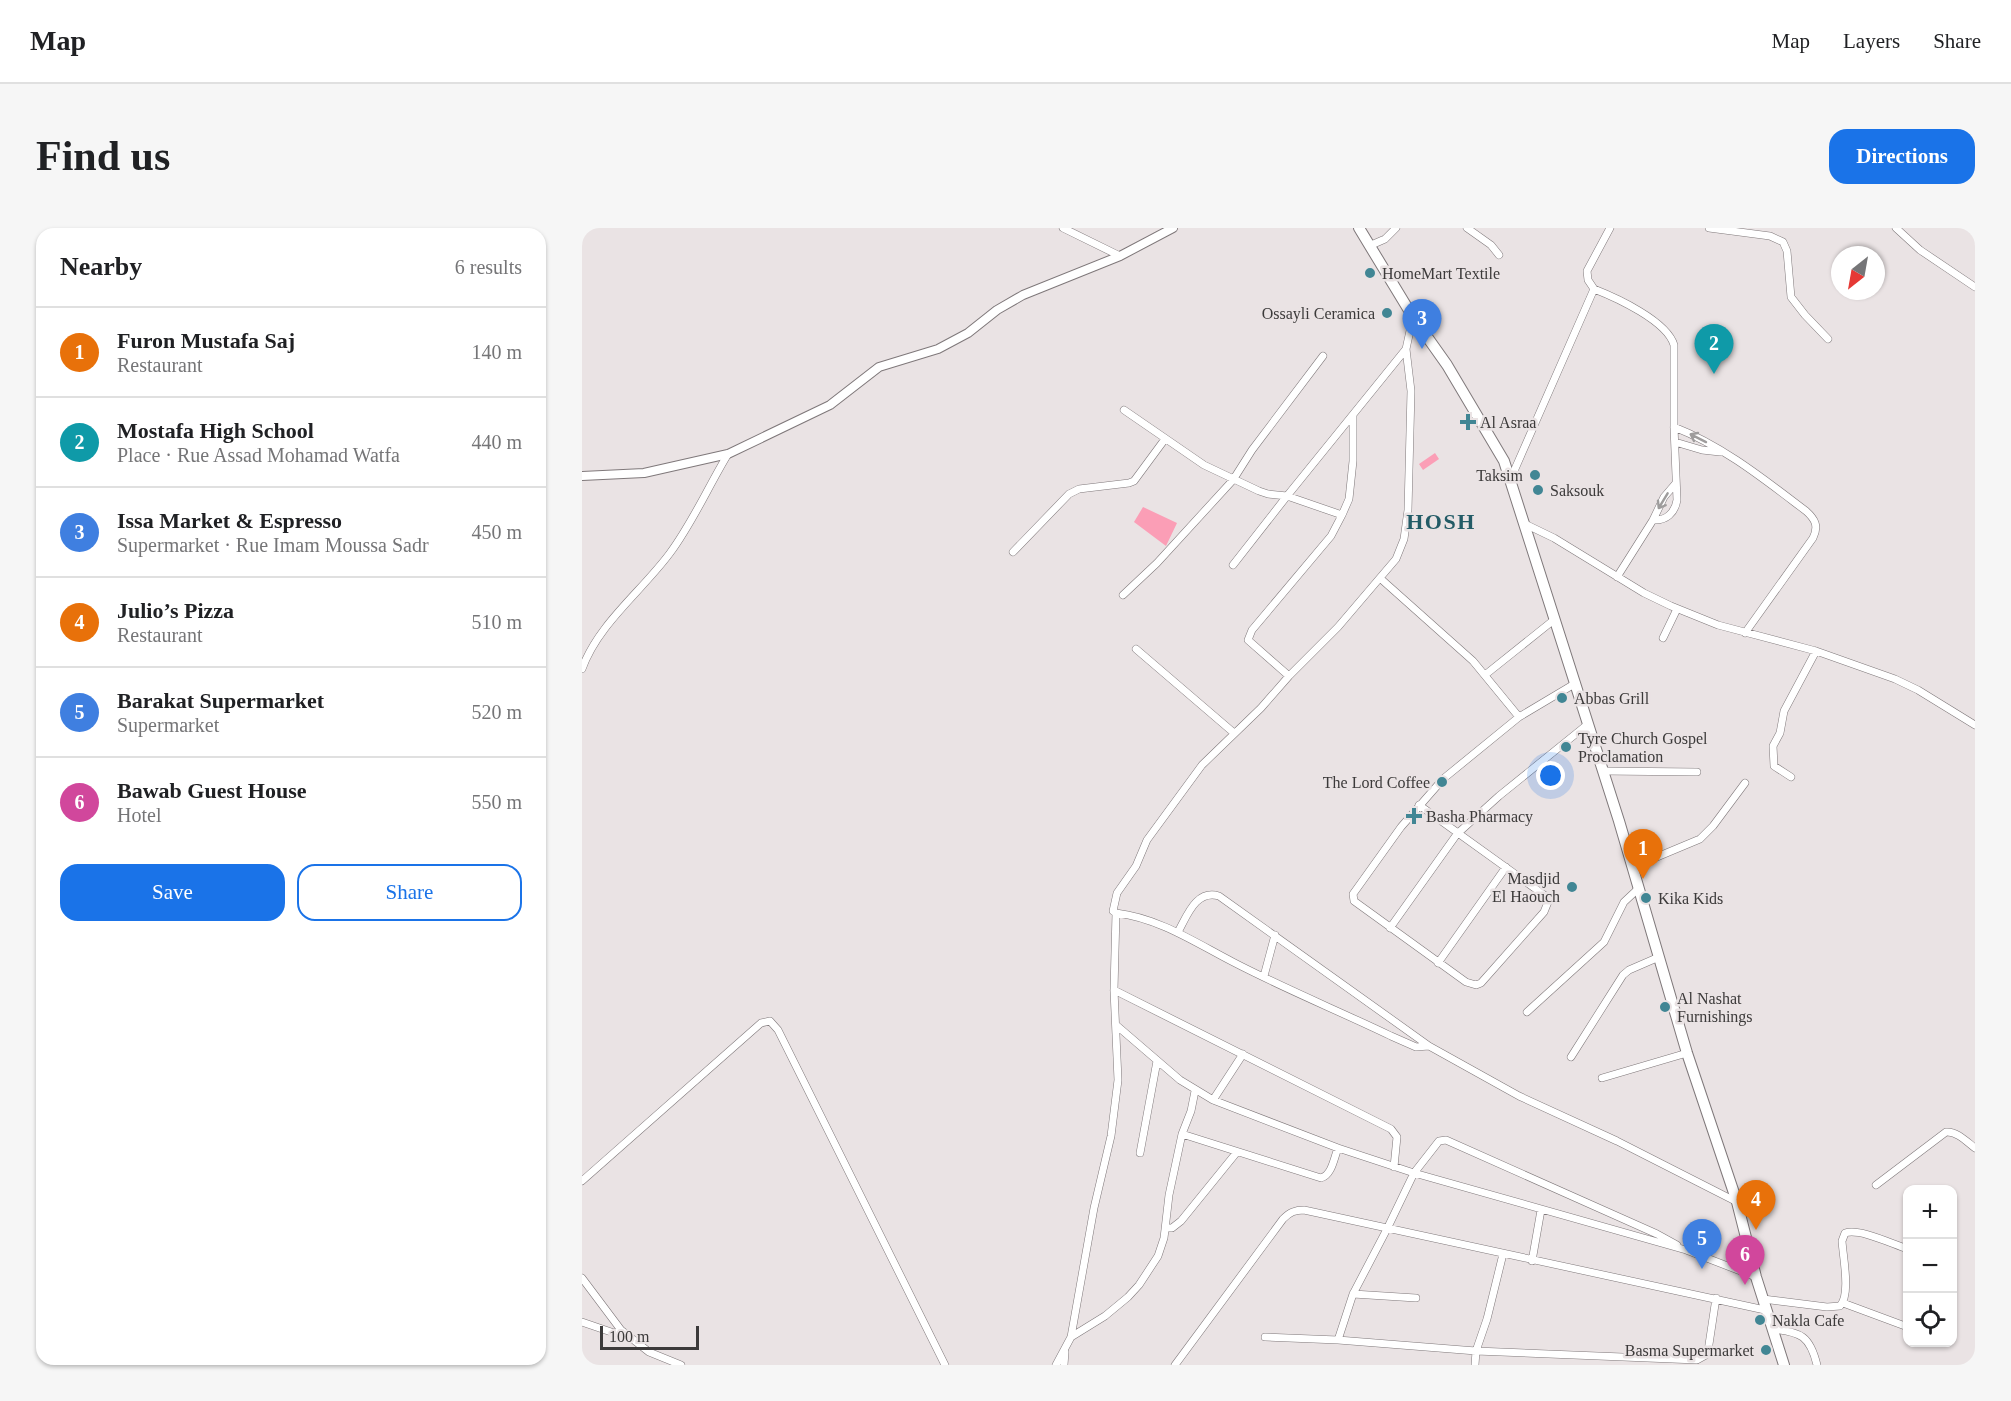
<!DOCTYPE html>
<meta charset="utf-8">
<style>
body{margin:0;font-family:Georgia,serif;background:#f6f6f6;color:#202124}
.controls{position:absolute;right:18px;bottom:18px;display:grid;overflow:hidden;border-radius:12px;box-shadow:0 2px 4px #0004}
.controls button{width:54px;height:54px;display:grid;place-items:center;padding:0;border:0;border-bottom:2px solid #e0e0e0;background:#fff;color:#202124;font:30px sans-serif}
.compass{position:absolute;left:1249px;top:18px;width:54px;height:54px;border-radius:50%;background:#fff;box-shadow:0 2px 4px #0004;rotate:211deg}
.scale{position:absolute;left:18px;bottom:15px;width:99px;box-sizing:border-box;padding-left:6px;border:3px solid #3c3a3a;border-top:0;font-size:16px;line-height:21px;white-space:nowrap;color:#3c3a3a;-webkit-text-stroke:4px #eae3e4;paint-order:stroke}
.you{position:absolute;left:969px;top:548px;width:21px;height:21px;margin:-15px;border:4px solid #fff;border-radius:50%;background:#1a73e8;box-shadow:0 0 0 9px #1a73e833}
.badge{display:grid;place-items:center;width:39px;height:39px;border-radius:50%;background:#1a73e8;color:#fff;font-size:20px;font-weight:700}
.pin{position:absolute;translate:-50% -50px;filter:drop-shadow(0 2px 3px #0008)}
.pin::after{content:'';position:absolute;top:32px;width:21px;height:18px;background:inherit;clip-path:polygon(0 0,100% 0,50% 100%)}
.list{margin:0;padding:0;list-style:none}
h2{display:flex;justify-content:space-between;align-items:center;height:78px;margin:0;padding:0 24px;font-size:26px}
h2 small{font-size:20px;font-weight:400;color:#757577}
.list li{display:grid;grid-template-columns:39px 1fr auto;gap:18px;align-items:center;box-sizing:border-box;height:90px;padding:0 24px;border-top:2px solid #e0e0e0}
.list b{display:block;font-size:22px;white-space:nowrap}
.list p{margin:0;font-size:20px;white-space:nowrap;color:#757577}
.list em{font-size:20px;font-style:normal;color:#757577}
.actions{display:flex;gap:12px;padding:18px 24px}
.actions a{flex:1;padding:14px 0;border:2px solid #1a73e8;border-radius:18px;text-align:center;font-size:21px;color:#1a73e8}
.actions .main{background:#1a73e8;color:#fff}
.icon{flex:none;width:33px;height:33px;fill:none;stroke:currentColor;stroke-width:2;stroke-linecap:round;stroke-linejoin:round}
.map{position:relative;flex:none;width:1393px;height:1137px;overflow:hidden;border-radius:18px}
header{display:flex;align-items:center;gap:36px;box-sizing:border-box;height:84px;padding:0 30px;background:#fff;border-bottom:2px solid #e0e0e0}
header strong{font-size:28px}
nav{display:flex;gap:33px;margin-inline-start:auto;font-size:21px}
.intro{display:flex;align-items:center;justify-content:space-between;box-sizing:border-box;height:144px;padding:0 36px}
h1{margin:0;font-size:42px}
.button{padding:15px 27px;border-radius:18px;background:#1a73e8;color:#fff;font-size:21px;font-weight:700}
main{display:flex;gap:36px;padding:0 36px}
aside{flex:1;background:#fff;border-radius:18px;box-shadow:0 2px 4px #0004}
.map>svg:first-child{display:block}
.green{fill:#fb9eb6}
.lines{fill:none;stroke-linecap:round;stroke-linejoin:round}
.minor-casing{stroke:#7f787a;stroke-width:8}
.tertiary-casing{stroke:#7f787a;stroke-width:10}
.primary-casing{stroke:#7f787a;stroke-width:12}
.minor{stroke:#fff;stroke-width:7}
.tertiary{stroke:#fff;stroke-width:8}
.primary{stroke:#fff;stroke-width:10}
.oneway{stroke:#9e9c9c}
.poi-dot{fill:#418694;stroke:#eae3e4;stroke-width:2}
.labels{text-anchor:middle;stroke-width:5;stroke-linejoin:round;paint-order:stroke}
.poi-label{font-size:16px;fill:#3c3a3a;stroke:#eae3e4;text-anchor:start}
.district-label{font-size:22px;font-weight:bold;letter-spacing:1.5px;fill:#235b66;stroke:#eae3e4}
</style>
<header>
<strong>Map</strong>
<nav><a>Map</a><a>Layers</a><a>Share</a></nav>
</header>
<div class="intro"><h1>Find us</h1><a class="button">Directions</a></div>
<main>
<aside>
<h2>Nearby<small>6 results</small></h2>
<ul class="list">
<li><span class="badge" style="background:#e8710a">1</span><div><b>Furon Mustafa Saj</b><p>Restaurant</p></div><em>140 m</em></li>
<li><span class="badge" style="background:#0f9aa8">2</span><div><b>Mostafa High School</b><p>Place · Rue Assad Mohamad Watfa</p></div><em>440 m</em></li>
<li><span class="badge" style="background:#3f7fe0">3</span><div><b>Issa Market &amp; Espresso</b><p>Supermarket · Rue Imam Moussa Sadr</p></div><em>450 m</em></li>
<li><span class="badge" style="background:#e8710a">4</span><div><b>Julio’s Pizza</b><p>Restaurant</p></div><em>510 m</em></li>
<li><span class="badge" style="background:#3f7fe0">5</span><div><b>Barakat Supermarket</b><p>Supermarket</p></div><em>520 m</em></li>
<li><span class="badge" style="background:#d1479c">6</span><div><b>Bawab Guest House</b><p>Hotel</p></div><em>550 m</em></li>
</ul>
<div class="actions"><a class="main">Save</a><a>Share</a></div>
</aside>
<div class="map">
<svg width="1393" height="1137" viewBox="0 0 1393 1137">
<rect width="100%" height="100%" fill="#eae3e4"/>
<path class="green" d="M853 225 857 231 841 242 837 236Z
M561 279 595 295 584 318 552 294Z"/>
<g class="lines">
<defs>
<path id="minor" d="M481 0 538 28
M885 0 909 17 917 27
M1127 0 1188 8 1201 14 1205 23 1209 69 1223 87 1246 111
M1314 0 1338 22 1393 59
M787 18 803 11 814 0
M1012 61 1006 52 1005 43 1028 0
M542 182 622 237 677 263 686 266 705 268 824 121
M1092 199C1141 218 1183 252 1224 283 1233 291 1237 298 1231 310L1163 405
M1093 214 1120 222 1138 224
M929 250 1012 61C1035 70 1085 93 1092 117V199L1095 272C1093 285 1084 293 1071 292
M943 296 972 310 1062 365 1089 378 1136 397 1234 423 1313 451 1336 462 1393 497
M431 324 487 266 497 261 547 255 552 253 583 211
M651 337 705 268 760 287
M1035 349 1071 292 1082 269 1094 255
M799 351 891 433 937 489
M541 367 575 335 651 252 670 222 741 128
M1081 410 1095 381
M554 421 652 505
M0 441C16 396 60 363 88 325 111 294 126 259 146 226
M903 447 973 391
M707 448 666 412 670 402 749 308 760 287 767 271 771 233V188
M1021 543 1115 544
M1209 549 1192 538 1191 518 1198 505 1202 483 1234 423
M837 577 965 669 966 674 962 684 899 755 894 757 884 754 772 673 771 666 819 599 861 551 937 489 994 455
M1051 639 1118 611 1131 598 1163 555
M534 685C577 690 614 715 651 734 703 761 757 783 809 808L834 819 847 818 937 868 1035 913 1155 974
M808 700 875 606 917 568 1006 496
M596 704C605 688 614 661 637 668L847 818
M856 735 924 639
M682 748 693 707
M532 762 809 901 815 909 812 939
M945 784 1022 714 1042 674 1057 660
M534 797 598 852 631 872 756 920 832 945 1104 1022 1174 1049
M989 829 1041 747 1047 742 1077 729
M1020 850 1105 825
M631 872 661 826
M600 906 739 950C750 947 752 930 756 920
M558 925 575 833
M0 953 179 795 188 793 196 802 363 1137
M1294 957 1364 904C1375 903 1385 914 1393 920
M584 1000H590L599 993 655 924
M950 1033 959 982
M0 1050 39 1102 32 1105 0 1094
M771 1066 834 1070
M1181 1071 1245 1079 1258 1078C1269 1067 1261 1029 1260 1013L1263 1005C1278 1000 1310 1016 1326 1021
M1261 1075 1323 1098
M1191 1101C1219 1104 1228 1108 1235 1137
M39 1102 67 1124 99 1137
M489 1109 523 1088 546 1069 557 1057 576 1028 582 1010 587 967 600 906 609 883 613 863
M683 1109 756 1112 894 1123 1115 1132 1124 1127 1126 1123 1134 1070
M756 1112 771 1066 805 1001 832 945 857 913 864 912 1075 1006 1095 1017
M474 1137 489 1109 512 980 529 908 536 852 532 762 534 685 531 683 535 665 554 638 565 612 620 537 679 480 707 448 756 399 814 331 822 311 826 282 829 163 824 121 831 89
M482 1137 483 1124
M593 1137 701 991C708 984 713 982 722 982L1183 1082
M893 1137 894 1123 905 1091 921 1026"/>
<path id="tertiary" d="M0 248 62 245 146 226 248 177 297 139 356 121 386 105 415 82 441 67 538 28 591 0"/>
<path id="primary" d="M777 0 831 89 865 137 922 233 1037 593 1105 825 1155 974 1174 1049 1202 1137"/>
</defs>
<use href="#minor" class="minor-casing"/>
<use href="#tertiary" class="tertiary-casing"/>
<use href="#primary" class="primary-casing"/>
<use href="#minor" class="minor"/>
<use href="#tertiary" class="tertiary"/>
<use href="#primary" class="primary"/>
</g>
<defs><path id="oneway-shaft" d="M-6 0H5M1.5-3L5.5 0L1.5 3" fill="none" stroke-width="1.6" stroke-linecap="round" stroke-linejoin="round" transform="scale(1.5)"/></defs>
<g class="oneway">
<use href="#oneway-shaft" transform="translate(1116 210) rotate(-153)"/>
<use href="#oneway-shaft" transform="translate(1081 273) rotate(121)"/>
</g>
<g class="poi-dot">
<circle cx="788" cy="45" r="6"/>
<circle cx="805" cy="85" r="6"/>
<path d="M883 185h6v6h6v6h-6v6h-6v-6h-6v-6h6z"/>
<circle cx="953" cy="247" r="6"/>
<circle cx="956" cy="262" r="6"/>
<circle cx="980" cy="470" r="6"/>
<circle cx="984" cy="519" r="6"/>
<circle cx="860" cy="554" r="6"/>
<path d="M829 579h6v6h6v6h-6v6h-6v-6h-6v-6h6z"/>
<circle cx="990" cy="659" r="6"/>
<circle cx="1064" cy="670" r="6"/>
<circle cx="1083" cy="779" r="6"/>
<circle cx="1178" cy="1092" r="6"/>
<circle cx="1184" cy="1122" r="6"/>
</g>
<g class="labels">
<g class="poi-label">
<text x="800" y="51">HomeMart Textile</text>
<text x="793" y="91" text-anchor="end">Ossayli Ceramica</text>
<text x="898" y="200">Al Asraa</text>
<text x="941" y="253" text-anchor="end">Taksim</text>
<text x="968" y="268">Saksouk</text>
<text x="992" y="476">Abbas Grill</text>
<text x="996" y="516">Tyre Church Gospel<tspan x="996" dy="18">Proclamation</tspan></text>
<text x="848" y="560" text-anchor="end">The Lord Coffee</text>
<text x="844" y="594">Basha Pharmacy</text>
<text x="978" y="656" text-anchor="end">Masdjid<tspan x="978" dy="18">El Haouch</tspan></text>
<text x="1076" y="676">Kika Kids</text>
<text x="1095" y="776">Al Nashat<tspan x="1095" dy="18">Furnishings</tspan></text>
<text x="1190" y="1098">Nakla Cafe</text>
<text x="1172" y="1128" text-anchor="end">Basma Supermarket</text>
</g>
<g class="district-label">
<text x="859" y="301">HOSH</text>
</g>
</g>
</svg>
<div class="controls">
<button>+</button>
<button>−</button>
<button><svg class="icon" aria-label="locate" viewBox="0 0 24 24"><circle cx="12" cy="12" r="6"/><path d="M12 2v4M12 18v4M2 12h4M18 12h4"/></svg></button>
</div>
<svg class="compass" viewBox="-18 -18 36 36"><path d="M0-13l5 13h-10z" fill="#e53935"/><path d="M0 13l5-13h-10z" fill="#757577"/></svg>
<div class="scale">100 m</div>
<div class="you"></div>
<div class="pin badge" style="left:1061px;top:651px;background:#e8710a">1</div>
<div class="pin badge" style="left:1132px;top:146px;background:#0f9aa8">2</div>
<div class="pin badge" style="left:840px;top:121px;background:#3f7fe0">3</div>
<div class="pin badge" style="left:1174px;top:1002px;background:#e8710a">4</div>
<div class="pin badge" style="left:1120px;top:1041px;background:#3f7fe0">5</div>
<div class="pin badge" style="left:1163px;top:1057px;background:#d1479c">6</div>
</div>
</main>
